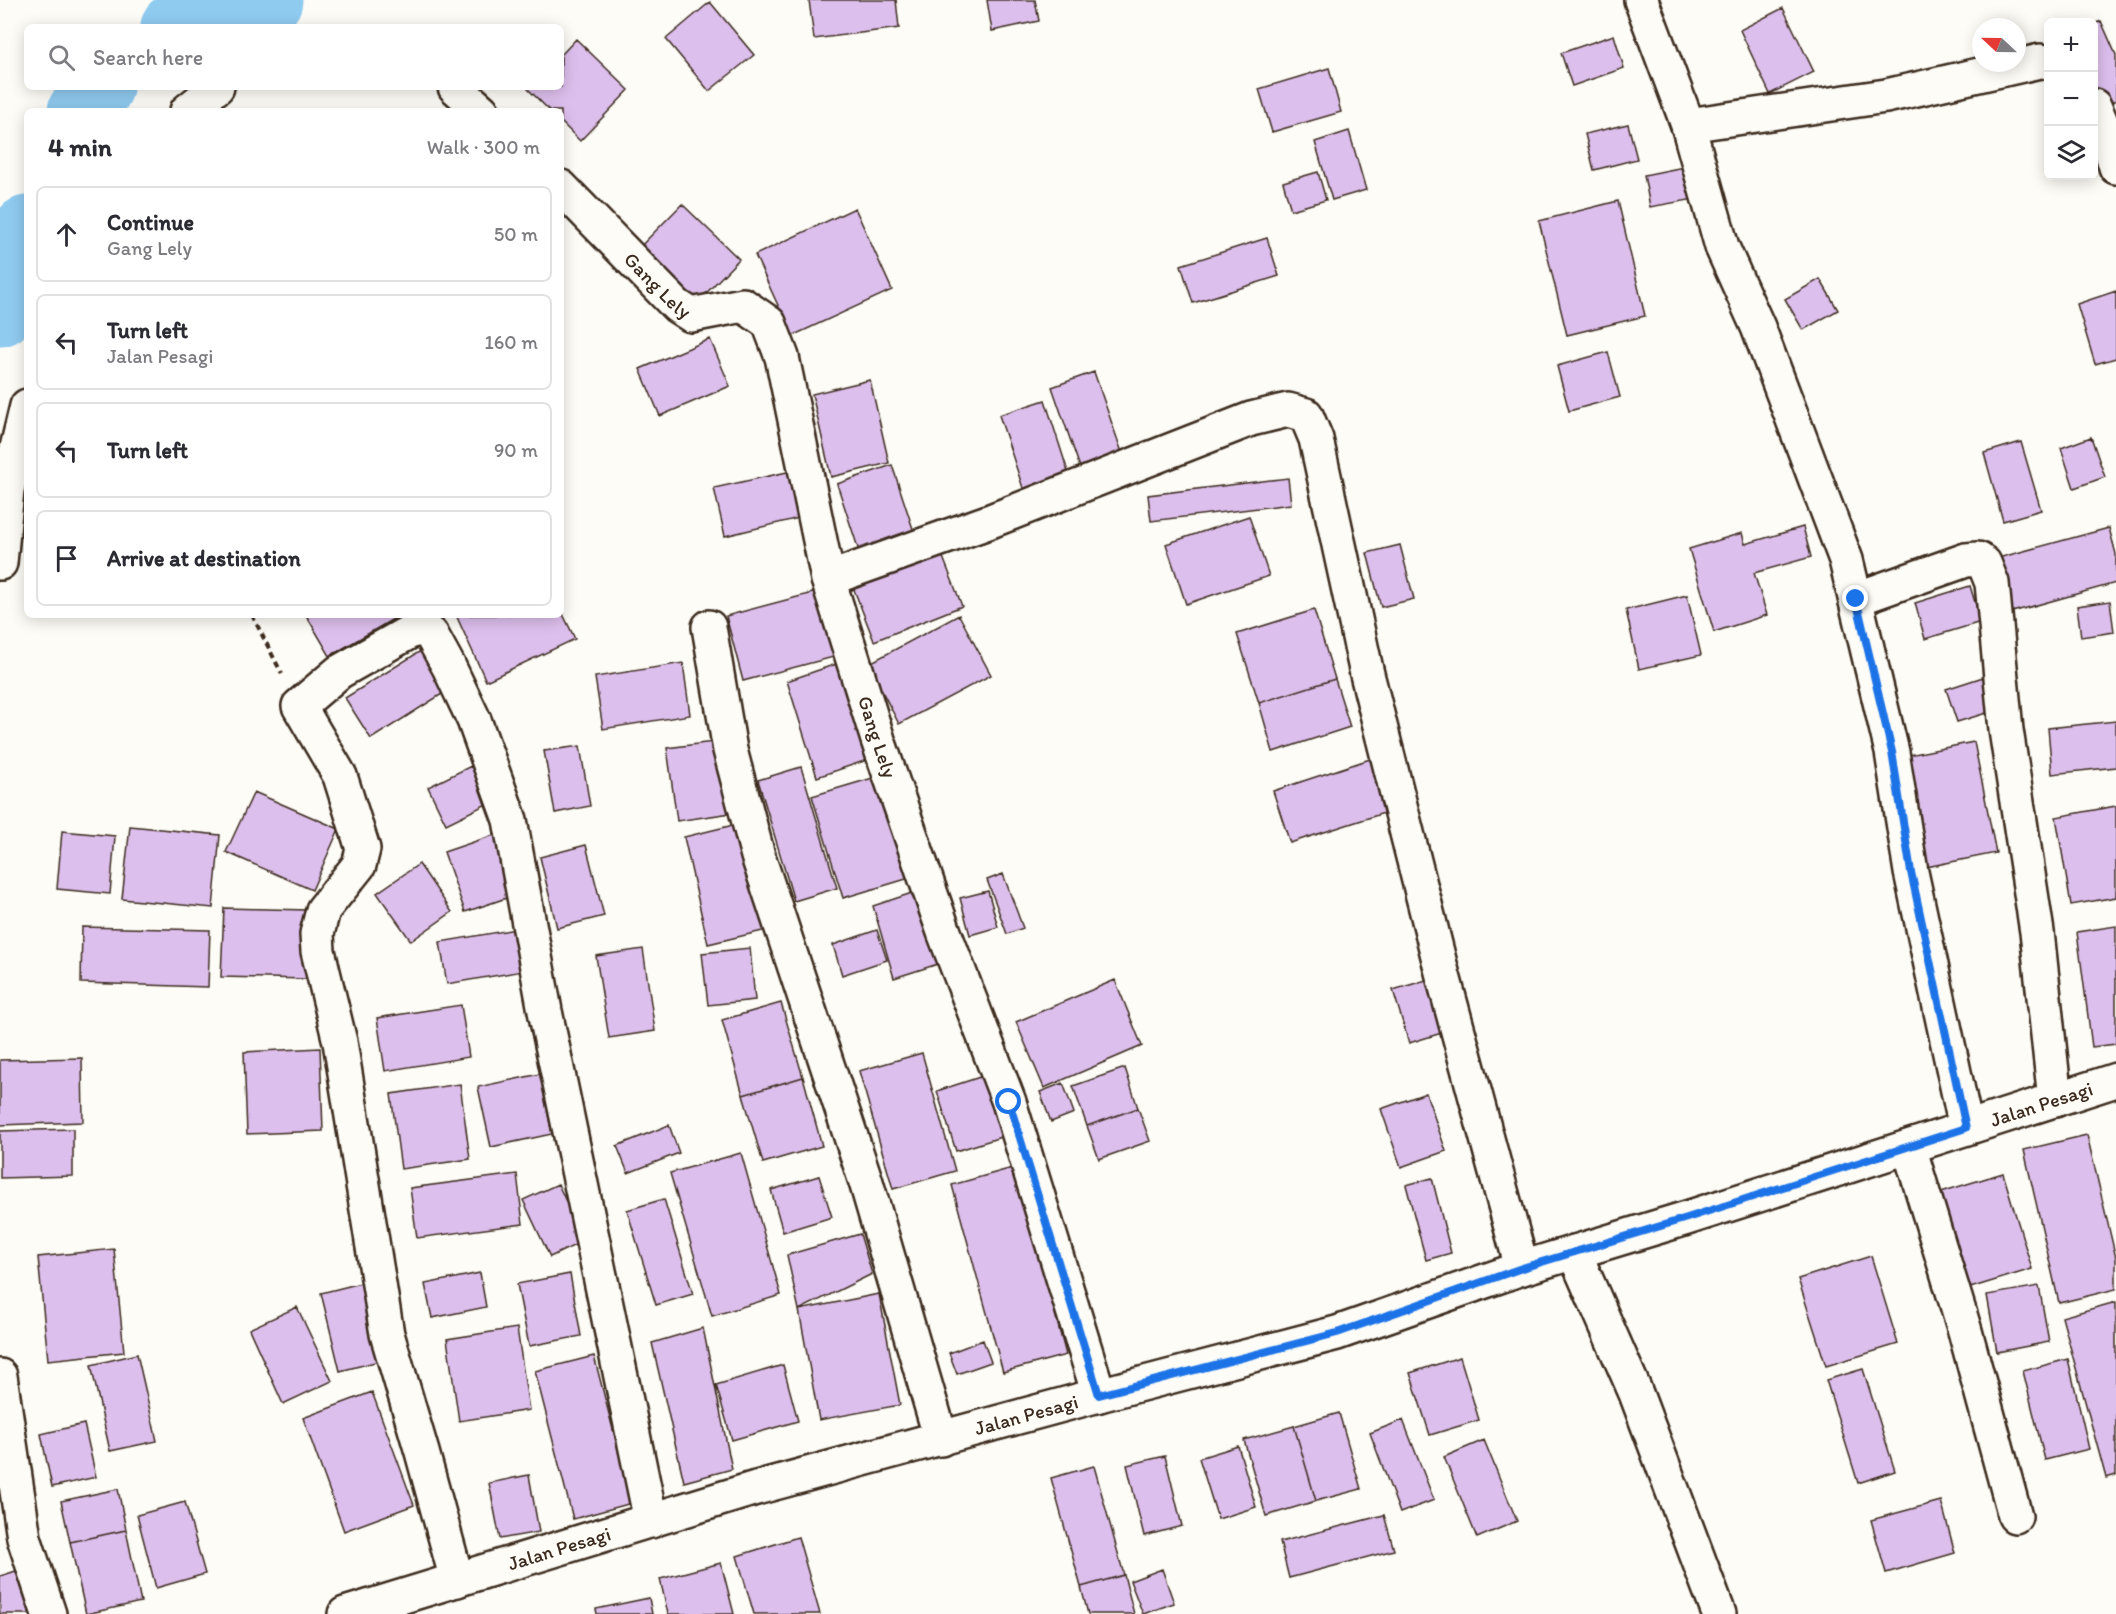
<!DOCTYPE html>
<meta charset="utf-8">
<style>
body{margin:0;font-family:Itim,sans-serif;background:#f7f7f7;color:#2b2b33}
.controls{position:absolute;right:18px;top:18px;display:grid;overflow:hidden;border-radius:9px;box-shadow:0 3px 15px #0003}
.controls button{width:54px;height:54px;display:grid;place-items:center;padding:0;border:0;border-bottom:2px solid #e1e1e2;background:#fff;color:#2b2b33;font:30px sans-serif}
.compass{position:absolute;left:1972px;top:18px;width:54px;height:54px;border-radius:50%;background:#fff;box-shadow:0 3px 15px #0003;rotate:292deg}
.stop{position:absolute;width:18px;height:18px;margin:-14px;border:4px solid #1a73e8;border-radius:50%;background:#fff}
.stop.end{background:#1a73e8;border-color:#fff;box-shadow:0 2px 6px #0008}
.list{margin:0;padding:0;list-style:none}
h2{display:flex;justify-content:space-between;align-items:center;height:78px;margin:0;padding:0 24px;font-size:26px}
h2 small{font-size:20px;font-weight:400;color:#7c7c81}
.list li{display:grid;grid-template-columns:39px 1fr auto;gap:18px;align-items:center;box-sizing:border-box;height:96px;margin:0 12px 12px;padding:0 12px;border:2px solid #e1e1e2;border-radius:9px}
.list b{display:block;font-size:22px;white-space:nowrap}
.list p{margin:0;font-size:20px;white-space:nowrap;color:#7c7c81}
.list em{font-size:20px;font-style:normal;color:#7c7c81}
.icon{flex:none;width:33px;height:33px;fill:none;stroke:currentColor;stroke-width:2;stroke-linecap:round;stroke-linejoin:round}
.map{position:relative;flex:none;width:2116px;height:1614px;overflow:hidden}
.search{position:absolute;background:#fff;box-shadow:0 3px 15px #0003;left:24px;top:24px;width:540px;height:66px;display:flex;align-items:center;gap:15px;box-sizing:border-box;padding:0 21px;border-radius:9px;color:#7c7c81;font-size:22px}
.panel{position:absolute;background:#fff;box-shadow:0 3px 15px #0003;left:24px;top:108px;width:540px;height:510px;border-radius:9px}
.map>svg:first-child{display:block}
.lines{fill:none;stroke-linecap:round;stroke-linejoin:round}
.river{stroke:#8fcaef;stroke-width:69}
.building{fill:#ddbfed;stroke:#3b2a1e;stroke-width:1.5}
.street-casing{stroke:#3b2a1e;stroke-width:38}
.secondary-casing{stroke:#3b2a1e;stroke-width:38}
.path{stroke:#3b2a1e;stroke-width:4;stroke-dasharray:6 4.5;stroke-linecap:butt}
.street{stroke:#fdfcf7;stroke-width:33}
.secondary{stroke:#fdfcf7;stroke-width:33}
.route{stroke:#1a73e8;stroke-width:8}
.labels{text-anchor:middle;stroke-width:6;stroke-linejoin:round;paint-order:stroke}
.street-label{font-size:20px;fill:#3b2a1e;stroke:#fdfcf7}
</style>
<div class="map">
<svg width="2116" height="1614" viewBox="0 0 2116 1614">
<rect width="100%" height="100%" fill="#fdfcf7"/>
<filter id="ink" filterUnits="userSpaceOnUse"><feTurbulence type="fractalNoise" baseFrequency=".0167" numOctaves="2"/><feDisplacementMap in="SourceGraphic" scale="12" xChannelSelector="R" yChannelSelector="G"/><feConvolveMatrix kernelMatrix="1 2 1 2 8 2 1 2 1" color-interpolation-filters="sRGB"/></filter>
<g filter="url(#ink)">
<g class="lines">
<path class="river" d="M175 27 209 6 268 0
M82 111 99 87
M0 312 27 230"/>
</g>
<path class="building" d="M809 0H896L899 28 814 39Z
M987 0H1035L1039 21 992 31Z
M710 2 754 55 709 91 666 39Z
M1783 8 1814 72 1770 94 1740 30Z
M2101 21 2116 55V100L2100 108 2094 93V24Z
M1614 35 1624 68 1572 86 1561 53Z
M576 39 629 90 580 141 561 122V111H550L528 89 530 87H561V55Z
M1329 68 1341 112 1272 132 1259 89Z
M1628 124 1637 159 1594 170 1585 134Z
M1349 131 1366 190 1332 200 1315 142Z
M1689 166 1695 199 1650 207 1644 175Z
M1318 172 1326 200 1291 210 1283 182Z
M1618 201 1645 316 1567 335 1539 221Z
M682 204 739 259 690 310 633 254Z
M855 208 892 290 792 336 755 255Z
M1267 238 1279 276 1193 303 1181 265Z
M1820 279 1838 310 1803 330 1785 299Z
M2116 291V358L2095 364 2077 304Z
M710 339 730 386 660 416 640 369Z
M1608 352 1620 397 1569 411 1557 366Z
M1094 372 1126 464 1084 479 1052 387Z
M870 380 889 463 831 477 812 394Z
M1045 400 1071 481 1026 497 999 415Z
M2091 437 2105 477 2074 488 2061 448Z
M2021 442 2041 510 2003 521 1984 453Z
M892 465 916 538 861 557 837 484Z
M792 471 803 517 725 536 714 488Z
M1288 478 1291 504 1151 521 1148 495Z
M1249 516 1269 576 1186 604 1166 544Z
M1803 527 1811 557 1754 573 1767 615 1714 632 1689 549 1742 533 1745 544Z
M2109 528 2116 554V583L2012 612 1998 558Z
M1400 545 1414 599 1381 607 1367 553Z
M941 552 962 606 874 641 853 587Z
M1970 586 1981 622 1925 639 1915 603Z
M824 590 841 655 743 681 726 616Z
M1687 595 1701 655 1639 669 1626 610Z
M2110 601 2114 632 2081 637 2077 606Z
M561 610 575 639 486 681 456 615H561Z
M1314 610 1335 679 1259 703 1237 634Z
M306 615H400L330 656Z
M959 615 991 675 899 724 868 664Z
M427 647 453 687 371 739 345 698Z
M842 662 873 758 817 777 787 681Z
M683 663 690 715 603 729 595 677Z
M1983 677 1993 711 1957 722 1946 689Z
M1335 679 1350 727 1273 752 1259 703Z
M2116 721V767L2052 774 2048 728Z
M721 741 731 813 677 821 667 748Z
M1974 742 1996 853 1926 867 1904 756Z
M580 746 590 806 555 813 544 751Z
M1370 759 1387 812 1290 843 1273 791Z
M471 766 489 803 446 824 428 787Z
M801 767 837 888 794 901 758 780Z
M883 775 913 877 843 898 812 796Z
M254 792 339 829 312 890 226 852Z
M2116 806V897L2071 905 2056 817Z
M746 822 771 929 708 944 684 837Z
M130 826 220 835 213 908 122 899Z
M62 831 115 836 110 894 57 889Z
M497 834 518 894 465 912 444 852Z
M586 845 604 916 557 928 540 857Z
M419 864 452 912 411 941 377 893Z
M1003 874 1023 928 1007 934 987 880Z
M988 891 998 927 970 935 960 898Z
M915 892 938 964 894 978 873 906Z
M224 908 308 910 306 979 221 977Z
M2116 926V1044L2092 1047 2077 932Z
M82 927 210 930 208 987 81 983Z
M516 929 523 971 447 984 440 942Z
M877 930 887 960 842 975 833 945Z
M750 948 755 1000 708 1005 702 953Z
M643 949 655 1031 609 1038 596 956Z
M1430 979 1445 1032 1409 1043 1393 990Z
M1115 980 1142 1046 1044 1088 1016 1022Z
M781 1003 803 1077 743 1095 722 1020Z
M461 1005 469 1057 385 1071 377 1018Z
M320 1048 323 1131 247 1134 244 1052Z
M922 1053 955 1171 893 1189 859 1071Z
M82 1058 83 1122 0 1125V1060Z
M1125 1068 1138 1108 1087 1126 1073 1086Z
M540 1074 552 1134 491 1147 478 1087Z
M983 1076 1001 1137 956 1151 937 1091Z
M803 1077 822 1146 763 1163 743 1095Z
M1063 1083 1074 1113 1051 1122 1040 1092Z
M460 1084 470 1159 401 1169 391 1094Z
M1426 1093 1446 1151 1401 1167 1381 1109Z
M1138 1108 1150 1141 1099 1159 1087 1126Z
M669 1125 679 1153 628 1173 617 1146Z
M73 1129V1176L0 1178V1131Z
M2087 1135 2116 1258V1289L2059 1303 2024 1150Z
M741 1153 781 1295 712 1316 670 1173Z
M1016 1167 1066 1355 1003 1372 952 1185Z
M2003 1173 2032 1269 1970 1288 1941 1192Z
M517 1174 523 1224 417 1238 410 1188Z
M819 1176 832 1217 783 1232 771 1190Z
M1432 1178 1451 1253 1426 1260 1406 1185Z
M558 1184 584 1241 550 1257 523 1200Z
M664 1199 693 1294 656 1305 627 1210Z
M860 1234 872 1274 799 1310 787 1255Z
M114 1249 124 1352 48 1360 38 1257Z
M1871 1256 1898 1344 1826 1366 1798 1279Z
M480 1273 486 1307 432 1318 425 1284Z
M570 1274 581 1336 529 1346 517 1284Z
M361 1283 379 1361 340 1371 321 1293Z
M2039 1286 2049 1342 1997 1352 1987 1295Z
M879 1294 900 1405 819 1420 799 1310Z
M2116 1302V1475L2106 1478 2062 1317Z
M297 1307 332 1381 283 1404 249 1329Z
M517 1328 529 1410 459 1421 447 1339Z
M703 1328 732 1469 684 1482 652 1343Z
M983 1340 991 1362 957 1374 949 1353Z
M137 1354 157 1441 110 1451 91 1365Z
M594 1356 632 1503 573 1519 535 1371Z
M1460 1357 1479 1420 1430 1435 1410 1373Z
M2068 1359 2089 1449 2045 1460 2023 1371Z
M783 1365 798 1421 732 1440 716 1385Z
M1863 1369 1895 1471 1858 1483 1826 1380Z
M372 1392 414 1505 344 1531 303 1418Z
M1339 1413 1361 1489 1316 1501 1294 1426Z
M1403 1420 1434 1500 1400 1513 1370 1433Z
M84 1424 96 1477 52 1487 41 1434Z
M1294 1426 1316 1501 1266 1516 1244 1440Z
M1484 1440 1517 1521 1477 1538 1444 1457Z
M1238 1446 1256 1507 1218 1519 1199 1458Z
M1165 1456 1182 1526 1144 1536 1127 1465Z
M1094 1466 1124 1575 1081 1587 1051 1478Z
M529 1475 539 1532 500 1539 489 1483Z
M118 1489 126 1530 70 1542 61 1501Z
M1941 1501 1955 1553 1886 1573 1871 1520Z
M185 1502 205 1574 156 1588 137 1515Z
M1384 1515 1394 1550 1289 1578 1280 1542Z
M126 1530 141 1602 86 1614 70 1542Z
M798 1537 820 1614H754L737 1556Z
M721 1563 734 1614H668L660 1579Z
M1162 1569 1174 1603 1143 1614 1130 1581Z
M16 1571 30 1614H0V1576Z
M1124 1575 1134 1614H1088L1081 1587Z
M649 1598 652 1614H597L596 1609Z"/>
<g class="lines">
<defs>
<g id="street">
<path d="M1641 0 1688 125 1722 247 1758 327 1846 560 1892 752 1911 872 1966 1128"/>
<path d="M455 87 482 111"/>
<path d="M2094 106 2107 136 2116 167"/>
<path d="M187 111 217 87"/>
<path d="M1688 125 1886 96 2040 61 2048 62"/>
<path id="s1" d="M561 187 677 306 691 315 743 305 769 323 782 357 828 579 878 740 944 932 1009 1102 1099 1395"/>
<path d="M0 563 7 490 27 406"/>
<path d="M828 579 988 522 1251 419 1288 410 1306 415 1316 439 1367 674 1442 972 1522 1268"/>
<path d="M1856 599 1966 560 1978 559 1984 563 1992 583 2006 730 2037 932 2055 1100"/>
<path d="M709 627 730 750 758 856 866 1182 941 1439"/>
<path d="M1909 1147 1965 1331 2015 1516"/>
<path d="M1574 1252 1635 1391 1719 1614"/>
<path d="M0 1376 24 1538 49 1614"/>
<path d="M457 1580 422 1452 387 1334 340 1042 318 951 317 934 323 910 359 865 363 849 340 776 299 706 339 672 413 630H423L431 634 449 667 474 720 510 820 545 1011 651 1521"/>
</g>
<g id="secondary">
<path id="s2" d="M345 1614 756 1488 1099 1395 1337 1333 1522 1268 1687 1218 2116 1080"/>
</g>
</defs>
<use href="#street" class="street-casing"/>
<use href="#secondary" class="secondary-casing"/>
<path class="path" d="M252 615 282 674"/>
<use href="#street" class="street"/>
<use href="#secondary" class="secondary"/>
</g>
</g>
<g class="lines" filter="url(#ink)">
<path class="route" d="M1009 1102 1099 1395 1337 1333 1522 1268 1687 1218 1966 1128 1911 872 1892 752 1856 599"/>
</g>
<g class="labels">
<g class="street-label">
<text dy="7" stroke="none"><textPath href="#s1" startOffset="138">Gang Lely</textPath></text>
<text dy="7" stroke="none"><textPath href="#s1" startOffset="696">Gang Lely</textPath></text>
<text dy="7" stroke="none"><textPath href="#s2" startOffset="1772">Jalan Pesagi</textPath></text>
<text dy="7" stroke="none"><textPath href="#s2" startOffset="710">Jalan Pesagi</textPath></text>
<text dy="7" stroke="none"><textPath href="#s2" startOffset="224">Jalan Pesagi</textPath></text>
</g>
</g>
</svg>
<div class="controls">
<button>+</button>
<button>−</button>
<button><svg class="icon" aria-label="layers" viewBox="0 0 24 24"><path d="M12 4l9 5-9 5-9-5zM3 14l9 5 9-5"/></svg></button>
</div>
<svg class="compass" viewBox="-18 -18 36 36"><path d="M0-13l5 13h-10z" fill="#e53935"/><path d="M0 13l5-13h-10z" fill="#7c7c81"/></svg>
<div class="stop" style="left:1009px;top:1102px"></div>
<div class="stop end" style="left:1856px;top:599px"></div>
<div class="search"><svg class="icon" aria-label="search" viewBox="0 0 24 24"><circle cx="10" cy="10" r="6"/><path d="M15 15l6 6"/></svg>Search here</div>
<section class="panel">
<h2>4 min<small>Walk · 300 m</small></h2>
<ul class="list">
<li><svg class="icon" aria-label="ahead" viewBox="0 0 24 24"><path d="M12 20V5M6 11l6-6 6 6"/></svg><div><b>Continue</b><p>Gang Lely</p></div><em>50 m</em></li>
<li><svg class="icon" aria-label="left" viewBox="0 0 24 24"><path d="M17 20v-9H6M10 6l-5 5 5 5"/></svg><div><b>Turn left</b><p>Jalan Pesagi</p></div><em>160 m</em></li>
<li><svg class="icon" aria-label="left" viewBox="0 0 24 24"><path d="M17 20v-9H6M10 6l-5 5 5 5"/></svg><div><b>Turn left</b></div><em>90 m</em></li>
<li><svg class="icon" aria-label="arrive" viewBox="0 0 24 24"><path d="M6 21V4h12l-3 4 3 4H6"/></svg><div><b>Arrive at destination</b></div></li>
</ul>
</section>
</div>
